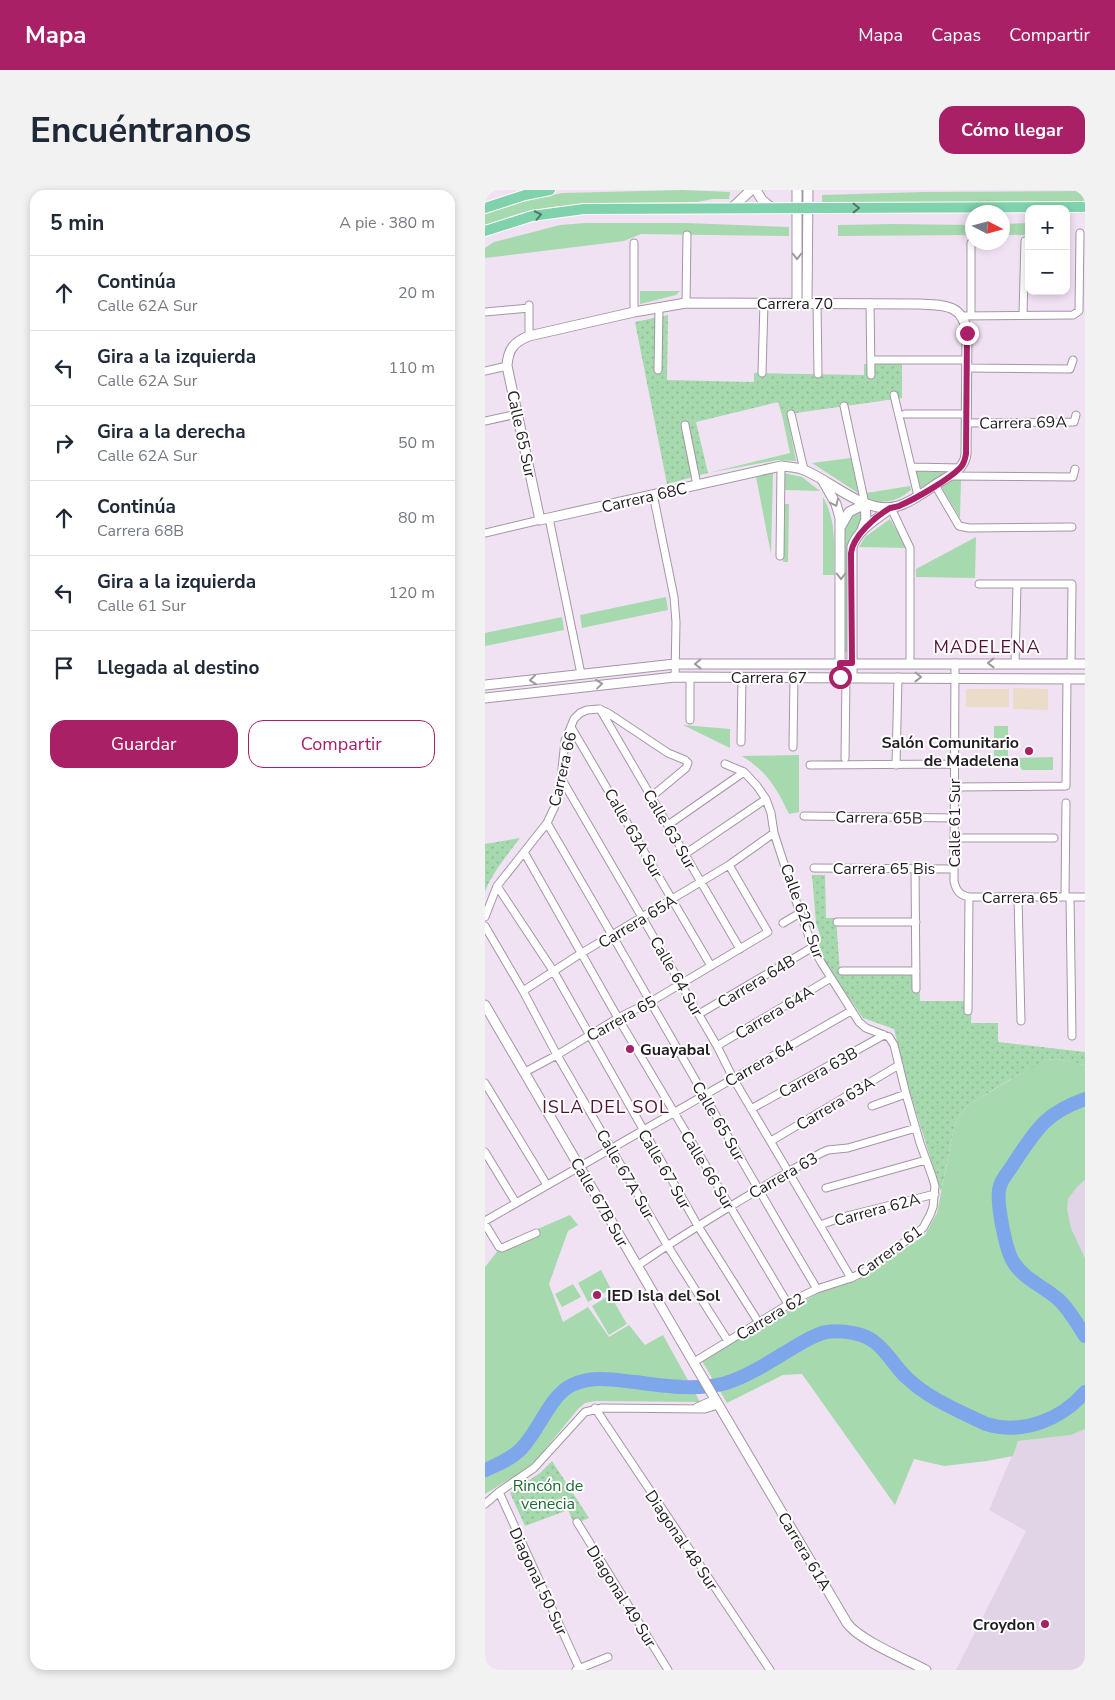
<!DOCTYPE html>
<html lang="es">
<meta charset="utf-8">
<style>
body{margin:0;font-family:"Nunito Sans",sans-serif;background:#f2f2f3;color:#1f2937}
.controls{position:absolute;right:15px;top:15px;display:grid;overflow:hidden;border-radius:10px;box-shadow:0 2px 8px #0003}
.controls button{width:45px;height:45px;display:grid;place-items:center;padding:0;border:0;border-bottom:1px solid #e0e1e3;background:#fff;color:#1f2937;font:25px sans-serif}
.compass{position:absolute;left:480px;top:15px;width:45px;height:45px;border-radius:50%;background:#fff;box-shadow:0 2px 8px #0003;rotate:96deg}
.stop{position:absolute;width:15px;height:15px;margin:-11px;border:4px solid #a92066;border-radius:50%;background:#fff}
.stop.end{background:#a92066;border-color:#fff;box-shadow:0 1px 5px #0008}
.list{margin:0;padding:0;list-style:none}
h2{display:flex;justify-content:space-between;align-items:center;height:65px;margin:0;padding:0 20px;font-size:21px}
h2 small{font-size:16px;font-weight:400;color:#747a83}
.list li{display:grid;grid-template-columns:32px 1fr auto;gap:15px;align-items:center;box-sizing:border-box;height:75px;padding:0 20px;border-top:1px solid #e0e1e3}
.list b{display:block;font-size:19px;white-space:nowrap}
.list p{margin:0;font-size:16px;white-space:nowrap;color:#747a83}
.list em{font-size:16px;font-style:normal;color:#747a83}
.actions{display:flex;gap:10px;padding:15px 20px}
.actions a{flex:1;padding:11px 0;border:1px solid #a92066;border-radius:15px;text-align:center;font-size:18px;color:#a92066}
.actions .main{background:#a92066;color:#fff}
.icon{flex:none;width:28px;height:28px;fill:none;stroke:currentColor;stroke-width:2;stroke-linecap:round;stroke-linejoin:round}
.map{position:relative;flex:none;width:600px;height:1480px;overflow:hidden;border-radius:15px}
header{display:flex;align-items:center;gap:30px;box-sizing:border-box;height:70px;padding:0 25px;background:#a92066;color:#fff}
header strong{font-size:24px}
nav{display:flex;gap:28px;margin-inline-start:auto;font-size:18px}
.intro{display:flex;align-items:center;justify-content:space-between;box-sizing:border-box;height:120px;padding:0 30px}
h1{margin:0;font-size:35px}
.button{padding:12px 22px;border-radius:15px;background:#a92066;color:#fff;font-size:18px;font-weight:700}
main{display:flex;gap:30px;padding:0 30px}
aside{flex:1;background:#fff;border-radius:15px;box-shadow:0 2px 8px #0003}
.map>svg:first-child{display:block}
.commercial{fill:#ebdbc9}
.industrial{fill:#e2d4e7}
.grass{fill:#a6d9ae}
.park{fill:url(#park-dots)}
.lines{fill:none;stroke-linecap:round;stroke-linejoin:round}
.river{stroke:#7da6eb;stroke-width:14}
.minor-casing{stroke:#a396a5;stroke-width:9}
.tertiary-casing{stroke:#a396a5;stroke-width:11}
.primary-casing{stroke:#fff;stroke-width:12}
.minor{stroke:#fff;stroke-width:7}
.tertiary{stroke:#fff;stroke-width:9}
.primary{stroke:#80d2ad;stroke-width:10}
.oneway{stroke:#517868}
.oneway2{stroke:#9c999c}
.route{stroke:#a92066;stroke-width:6}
.poi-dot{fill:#a92066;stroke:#fff;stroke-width:2}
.labels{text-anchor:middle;stroke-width:4;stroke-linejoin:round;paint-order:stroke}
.street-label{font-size:16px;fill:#221d23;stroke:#fff}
.poi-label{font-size:16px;font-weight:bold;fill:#221d23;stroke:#fff;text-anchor:end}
.park-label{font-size:16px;fill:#1c6832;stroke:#fff}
.neighbourhood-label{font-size:18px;letter-spacing:1px;fill:#541332;stroke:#fff}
</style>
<header>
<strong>Mapa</strong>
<nav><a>Mapa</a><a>Capas</a><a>Compartir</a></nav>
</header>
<div class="intro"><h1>Encuéntranos</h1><a class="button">Cómo llegar</a></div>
<main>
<aside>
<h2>5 min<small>A pie · 380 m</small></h2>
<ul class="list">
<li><svg class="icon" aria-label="ahead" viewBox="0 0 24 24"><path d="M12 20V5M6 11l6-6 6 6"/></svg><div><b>Continúa</b><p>Calle 62A Sur</p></div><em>20 m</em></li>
<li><svg class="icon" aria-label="left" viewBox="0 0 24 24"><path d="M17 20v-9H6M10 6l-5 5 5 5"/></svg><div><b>Gira a la izquierda</b><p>Calle 62A Sur</p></div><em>110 m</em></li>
<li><svg class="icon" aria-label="right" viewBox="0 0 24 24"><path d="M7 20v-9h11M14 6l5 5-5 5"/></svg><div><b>Gira a la derecha</b><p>Calle 62A Sur</p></div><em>50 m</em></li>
<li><svg class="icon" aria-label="ahead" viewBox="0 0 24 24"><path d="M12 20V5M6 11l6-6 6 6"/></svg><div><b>Continúa</b><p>Carrera 68B</p></div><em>80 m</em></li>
<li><svg class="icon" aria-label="left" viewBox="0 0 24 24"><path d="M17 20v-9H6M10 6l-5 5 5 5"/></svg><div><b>Gira a la izquierda</b><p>Calle 61 Sur</p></div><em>120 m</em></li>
<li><svg class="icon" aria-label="arrive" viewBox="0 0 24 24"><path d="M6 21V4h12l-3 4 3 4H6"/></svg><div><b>Llegada al destino</b></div></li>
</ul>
<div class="actions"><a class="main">Guardar</a><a>Compartir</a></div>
</aside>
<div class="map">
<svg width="600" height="1480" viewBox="0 0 600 1480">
<defs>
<pattern id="park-dots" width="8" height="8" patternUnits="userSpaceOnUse" patternTransform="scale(1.25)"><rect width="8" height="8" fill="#a6d9ae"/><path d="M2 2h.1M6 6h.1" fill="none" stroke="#8fba95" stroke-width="1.8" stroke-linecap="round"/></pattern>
</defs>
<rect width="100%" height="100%" fill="#f1e2f3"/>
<path class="commercial" d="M528 498 563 499V520L528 519Z
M481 499H524V517H481Z"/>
<path class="industrial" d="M600 990V1068L586 1038 581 1019 583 1009 593 996Z
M600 1239V1480H471L541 1341 504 1320 533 1251 586 1245Z"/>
<path class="grass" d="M197 0 245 2 244 9H228L212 12 120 13 67 17 40 22 0 35V23L55 7 78 3Z
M600 1V12L337 13V5L438 2Z
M100 33H200L304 37V46L156 44 139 51 0 68V58L9 52 75 35Z
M544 33V45H518V34Z
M409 34 487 35V45L353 46V35Z
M155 101H195L191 105 155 114Z
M302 224 311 271 293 270 223 283 305 263 297 225Z
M366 268 373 303 327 273Z
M431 281 462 282 436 299Z
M288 283 286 364 271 287Z
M299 283 317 287 335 301 299 300Z
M467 289H476L475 328 456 296Z
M425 296 426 300C410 312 402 314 383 309L381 303Z
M338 307C352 331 349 359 349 385H338Z
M300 314H304L303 372H298Z
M375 322 378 329 363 359V462H359L360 339 362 331 368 324Z
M405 329 422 358 374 357 380 347Z
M491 347 490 388 431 387V379Z
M181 407 183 420 97 438 95 425Z
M77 427 79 440 0 456V443Z
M198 535 245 539V558Z
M509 536H523V569H509Z
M314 565V622L304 624C291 597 282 582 257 566Z
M568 567V580H537L529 568Z
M571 869 600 875V990L593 996 583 1009 582 1019 586 1038 600 1068V1239L586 1245 533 1251 528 1266 502 1271 459 1276 429 1269 410 1315 317 1184 298 1185 242 1213 217 1171 333 1103 375 1089 440 1045 452 1023 470 933 482 916 548 876 561 870Z
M85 1025 93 1035 83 1041 64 1094 78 1132 103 1117 124 1147 144 1135 160 1155 178 1145 215 1212 110 1211 100 1213 93 1219 53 1268 43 1278 0 1304V1077L18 1054Z
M116 1080 126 1099 103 1112 93 1093Z
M88 1094 96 1107 77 1117 70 1104Z
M125 1105 142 1134 124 1145 107 1116Z"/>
<path class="park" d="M183 125 182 190 269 192V183L379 185V174H417V208L297 225 293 212 211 232 223 283 182 294 150 132Z
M35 648C22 665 9 681 0 701V654Z
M327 685H340L341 728H351L355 783H434L435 811H487L486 833H513V852L600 862V875L571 869 561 870 524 890 482 916 470 933 456 1002 422 893 409 839 378 828 347 783 329 752 336 748 331 733Z
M67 1271 104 1328 89 1334 83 1320 40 1336 25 1303 55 1283Z"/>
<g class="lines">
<path class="river" d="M600 909C560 923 551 940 529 973 525 980 517 988 515 996 510 1009 521 1062 529 1073 539 1089 559 1097 573 1109 584 1119 592 1133 600 1146
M0 1280C12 1275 26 1269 36 1259 54 1241 65 1205 87 1195 108 1185 129 1190 150 1192 180 1196 211 1201 241 1193 266 1185 289 1169 311 1156 320 1151 332 1143 342 1142 352 1140 367 1142 376 1145 397 1151 407 1174 422 1188 444 1209 474 1221 501 1234 537 1245 576 1230 600 1202"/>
<defs>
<path id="minor" d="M149 53V122
M201 113 202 45
M332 113 333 184
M385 113 386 185
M44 115V146
M0 122 44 118
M538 124 540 51
M476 126 588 125 594 121 595 43
M486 126V53
M386 170H482
M482 178 585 179 588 170
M173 180 174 117
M0 181 22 176
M277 183 279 113
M409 205 433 306
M359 216 380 314
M306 224 319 280
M420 224H481
M0 231 32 224
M481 233 589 232 591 225
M200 235 212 295
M426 277 476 278
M465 286 588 287 590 279
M450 295 474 336 484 338 587 337
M168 304 189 407 191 432 190 487
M406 318 425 358V473
M64 328 96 484
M0 343 55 330
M295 366 296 276
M494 394H587L586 474
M470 473 469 691C471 700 474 705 484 707H600
M530 473 532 394
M205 487V530
M115 519 255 759
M86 537 226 776
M256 552 257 487
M308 557 309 487
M360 568 361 487
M325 575 470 574
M411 575 413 487
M76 588 232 856 248 888 366 1088
M470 597 581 596 582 488
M319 626 469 628
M62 633C153 788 240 944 332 1099
M183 635 259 582
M469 648H569
M39 662 133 828 303 1114
M200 664 281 609
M329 678 469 679
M430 679 431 799
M12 696 69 782 213 1036 274 1133
M533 707 536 831
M580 707 581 613
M585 707 587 846
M0 727 12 696 62 633 70 616 76 588 80 551 89 529 95 523 102 520 114 519 123 523 183 563 200 570 203 573 201 578 166 607
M352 732H431
M298 733 315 723
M0 736 38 801 72 865 182 1055 243 1151
M357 781H431
M38 801 95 764 244 675 289 643
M483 821 484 707
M214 824 328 757
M232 856 346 788
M40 882 72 865 133 828 167 811 283 742 244 675
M0 893 62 995
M387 916 421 904
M266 919 399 845
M286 951 414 875
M0 962 31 1013
M341 998 441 970
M0 1031 366 821
M0 1034 14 1057 17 1058 51 1043
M335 1035 358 1027 450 1004
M152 1076C212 1035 274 999 336 963L343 960 363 958 431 938
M209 1172 317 1106 332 1099 366 1088 381 1081 438 1038 445 1025 448 1017 450 996 447 986 435 953 421 904 409 855 404 847 381 838 374 832 336 772 328 757 315 723 289 643 286 623 281 609 272 596 259 582 240 574
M212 1217 230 1209
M110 1218 285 1480
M14 1302 95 1480
M0 1314 14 1302 49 1278 100 1222 117 1218 220 1219 233 1215
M92 1332 183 1480
M91 1480 123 1467"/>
<path id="tertiary" d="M271 0 277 10 287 18
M247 18 266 0
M201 113 433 114C457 115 478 113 482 143L481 264C480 279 464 286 453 293 441 301 427 312 413 316 381 326 347 291 319 280 312 277 304 277 296 276L55 330 22 176C23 159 29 152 44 146L149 122Z
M312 113V0
M322 113 323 0
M338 291 351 314 355 328V487
M356 336 364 322 380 314
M377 340 381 329 380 314
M367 487V357C373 339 392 329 406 318
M0 495 190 474H600
M0 508 190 487 600 489
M0 815 230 1209 362 1433C374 1450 420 1469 441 1480"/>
<path id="primary" d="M0 18 40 5 65 0
M0 41 47 26 99 19 600 17"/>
</defs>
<use href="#minor" class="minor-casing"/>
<use href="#tertiary" class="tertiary-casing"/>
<use href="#primary" class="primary-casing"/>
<use href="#minor" class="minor"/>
<use href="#tertiary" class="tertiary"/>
<use href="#primary" class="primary"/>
</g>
<defs><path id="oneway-chevron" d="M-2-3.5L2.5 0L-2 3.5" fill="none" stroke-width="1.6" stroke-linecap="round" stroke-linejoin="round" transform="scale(1.25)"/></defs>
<g class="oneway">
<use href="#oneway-chevron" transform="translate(371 18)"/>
<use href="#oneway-chevron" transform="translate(53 25) rotate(-12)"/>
</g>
<g class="oneway2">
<use href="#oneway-chevron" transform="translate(312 66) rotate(90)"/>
<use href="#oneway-chevron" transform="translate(350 313) rotate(65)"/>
<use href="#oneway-chevron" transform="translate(356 386) rotate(90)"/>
<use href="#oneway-chevron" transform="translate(506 473) rotate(-180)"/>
<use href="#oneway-chevron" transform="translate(213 474) rotate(179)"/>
<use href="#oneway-chevron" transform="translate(433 487) rotate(1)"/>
<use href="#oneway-chevron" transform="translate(48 490) rotate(174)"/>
<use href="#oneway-chevron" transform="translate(114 494) rotate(-7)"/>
</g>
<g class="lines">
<path class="route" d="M355 487V473H367L366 363C368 346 390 327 405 318 409 317 413 317 416 315 432 308 463 290 475 278 479 274 480 270 481 264L482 143"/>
</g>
<g class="poi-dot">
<circle cx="544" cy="561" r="5"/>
<circle cx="145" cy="859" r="5"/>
<circle cx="112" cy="1105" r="5"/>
<circle cx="560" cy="1434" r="5"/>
</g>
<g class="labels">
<g class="street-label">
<text x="310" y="119">Carrera 70</text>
<text transform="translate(538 232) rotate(-1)" y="6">Carrera 69A</text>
<text transform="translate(37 244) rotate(78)" y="6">Calle 65 Sur</text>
<text transform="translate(159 307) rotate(-13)" y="6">Carrera 68C</text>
<text x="284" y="493">Carrera 67</text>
<text transform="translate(77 579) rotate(-77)" y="6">Carrera 66</text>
<text transform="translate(394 627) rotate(1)" y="6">Carrera 65B</text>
<text transform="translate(469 633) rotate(-90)" y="6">Calle 61 Sur</text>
<text transform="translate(185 639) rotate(60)" y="6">Calle 63 Sur</text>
<text transform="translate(149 643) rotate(60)" y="6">Calle 63A Sur</text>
<text x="399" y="684">Carrera 65 Bis</text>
<text x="535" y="713">Carrera 65</text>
<text transform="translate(318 721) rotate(70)" y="6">Calle 62C Sur</text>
<text transform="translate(152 731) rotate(-31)" y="6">Carrera 65A</text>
<text transform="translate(192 786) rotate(60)" y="6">Calle 64 Sur</text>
<text transform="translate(271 791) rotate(-31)" y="6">Carrera 64B</text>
<text transform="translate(289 822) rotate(-31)" y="6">Carrera 64A</text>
<text transform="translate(136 828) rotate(-29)" y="6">Carrera 65</text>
<text transform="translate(274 873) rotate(-30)" y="6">Carrera 64</text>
<text transform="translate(333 882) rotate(-29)" y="6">Carrera 63B</text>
<text transform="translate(350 913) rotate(-31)" y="6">Carrera 63A</text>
<text transform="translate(234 931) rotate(60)" y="6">Calle 65 Sur</text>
<text transform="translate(180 979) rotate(60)" y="6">Calle 67 Sur</text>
<text transform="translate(223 980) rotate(59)" y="6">Calle 66 Sur</text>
<text transform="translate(141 984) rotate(60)" y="6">Calle 67A Sur</text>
<text transform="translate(298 985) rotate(-30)" y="6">Carrera 63</text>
<text transform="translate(115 1012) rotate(60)" y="6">Calle 67B Sur</text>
<text transform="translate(392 1019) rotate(-15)" y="6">Carrera 62A</text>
<text transform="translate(404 1061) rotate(-36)" y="6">Carrera 61</text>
<text transform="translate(285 1126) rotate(-31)" y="6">Carrera 62</text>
<text transform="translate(197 1350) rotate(56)" y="6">Diagonal 48 Sur</text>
<text transform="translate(320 1361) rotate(59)" y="6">Carrera 61A</text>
<text transform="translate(54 1391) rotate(65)" y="6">Diagonal 50 Sur</text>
<text transform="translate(137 1406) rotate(58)" y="6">Diagonal 49 Sur</text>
</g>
<g class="poi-label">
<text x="534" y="558">Salón Comunitario<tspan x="534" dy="18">de Madelena</tspan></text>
<text x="155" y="865" text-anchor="start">Guayabal</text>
<text x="122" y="1111" text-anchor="start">IED Isla del Sol</text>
<text x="550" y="1440">Croydon</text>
</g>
<g class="park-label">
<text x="63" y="1301">Rincón de<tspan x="63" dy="18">venecia</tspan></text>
</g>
<g class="neighbourhood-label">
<text x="502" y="463">MADELENA</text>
<text x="121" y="923">ISLA DEL SOL</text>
</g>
</g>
</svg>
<div class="controls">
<button>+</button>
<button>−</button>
</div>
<svg class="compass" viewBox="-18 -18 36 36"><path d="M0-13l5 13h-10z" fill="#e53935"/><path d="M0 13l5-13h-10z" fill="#747a83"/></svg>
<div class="stop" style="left:355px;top:487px"></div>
<div class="stop end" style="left:482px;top:143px"></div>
</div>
</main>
